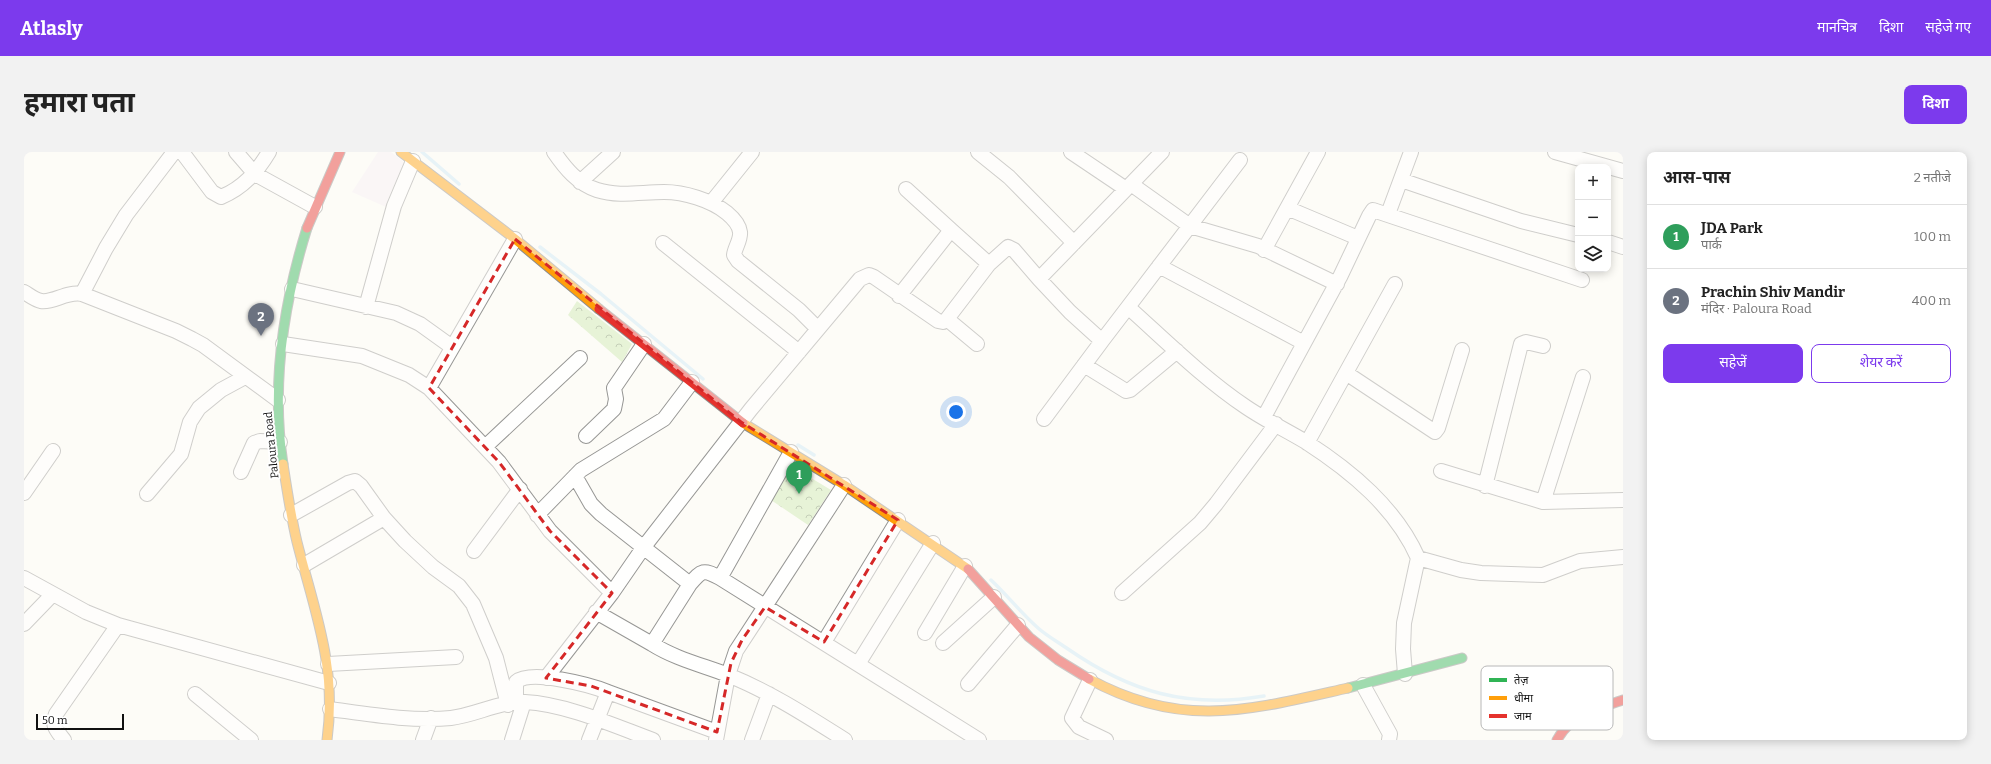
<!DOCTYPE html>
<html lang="hi">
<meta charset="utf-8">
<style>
body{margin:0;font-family:Bitter,"Noto Sans Devanagari",serif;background:#f2f2f2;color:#222}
.controls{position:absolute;right:12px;top:12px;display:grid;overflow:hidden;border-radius:8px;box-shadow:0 2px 10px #0003}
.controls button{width:36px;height:36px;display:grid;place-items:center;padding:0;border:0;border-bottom:1px solid #e0e0e0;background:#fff;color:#222;font:20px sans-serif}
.scale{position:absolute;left:12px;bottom:10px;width:88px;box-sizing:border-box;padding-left:4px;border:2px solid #111;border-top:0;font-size:11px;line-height:14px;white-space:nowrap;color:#111;-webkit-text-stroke:3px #fff;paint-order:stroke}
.you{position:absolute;left:932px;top:260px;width:14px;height:14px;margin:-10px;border:3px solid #fff;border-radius:50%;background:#1a73e8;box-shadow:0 0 0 6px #1a73e833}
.badge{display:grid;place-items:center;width:26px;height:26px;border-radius:50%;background:#7c3aed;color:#fff;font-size:13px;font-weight:700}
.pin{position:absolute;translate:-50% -33px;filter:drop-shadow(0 1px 2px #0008)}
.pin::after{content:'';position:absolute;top:21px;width:14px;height:12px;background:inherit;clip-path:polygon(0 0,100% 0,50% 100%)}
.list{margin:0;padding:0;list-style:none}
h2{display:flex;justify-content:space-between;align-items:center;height:52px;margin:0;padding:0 16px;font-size:17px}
h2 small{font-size:13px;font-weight:400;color:#767676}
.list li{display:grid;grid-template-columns:26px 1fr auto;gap:12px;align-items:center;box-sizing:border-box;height:64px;padding:0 16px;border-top:1px solid #e0e0e0}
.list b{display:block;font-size:15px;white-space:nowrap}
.list p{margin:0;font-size:13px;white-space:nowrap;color:#767676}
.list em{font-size:13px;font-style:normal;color:#767676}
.actions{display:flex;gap:8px;padding:12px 16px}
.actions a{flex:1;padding:9px 0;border:1px solid #7c3aed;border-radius:8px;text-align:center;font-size:14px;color:#7c3aed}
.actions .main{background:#7c3aed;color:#fff}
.icon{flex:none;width:22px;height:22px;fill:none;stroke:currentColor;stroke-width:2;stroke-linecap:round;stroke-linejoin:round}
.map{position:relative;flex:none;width:1599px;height:588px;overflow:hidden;border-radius:8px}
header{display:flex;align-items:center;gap:24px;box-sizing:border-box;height:56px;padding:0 20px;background:#7c3aed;color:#fff}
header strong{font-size:19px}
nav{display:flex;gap:22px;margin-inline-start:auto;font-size:14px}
.intro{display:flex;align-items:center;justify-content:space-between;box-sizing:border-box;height:96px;padding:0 24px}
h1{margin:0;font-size:28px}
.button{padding:10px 18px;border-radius:8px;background:#7c3aed;color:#fff;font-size:14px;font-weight:700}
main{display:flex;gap:24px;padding:0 24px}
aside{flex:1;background:#fff;border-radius:8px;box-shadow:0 2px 10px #0003}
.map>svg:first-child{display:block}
.industrial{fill:#f5f0f3}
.park{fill:url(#park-crowns)}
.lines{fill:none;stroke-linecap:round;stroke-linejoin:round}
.stream{stroke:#cde8f7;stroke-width:3.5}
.street-casing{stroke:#979795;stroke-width:16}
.fast-casing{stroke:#8e8d8b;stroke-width:11}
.slow-casing{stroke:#8e8d8b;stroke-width:11}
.jam-casing{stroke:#8e8d8b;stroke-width:11}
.street{stroke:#fffffe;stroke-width:14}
.fast{stroke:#30b455;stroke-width:9}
.slow{stroke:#ff9f0a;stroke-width:9}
.jam{stroke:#e5322d;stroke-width:9}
.marked{fill:none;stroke:#d62828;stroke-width:3;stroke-dasharray:8 5;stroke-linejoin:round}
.labels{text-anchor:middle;stroke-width:4;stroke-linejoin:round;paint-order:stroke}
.street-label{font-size:11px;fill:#111;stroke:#fff}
.key{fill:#fff;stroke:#b8b8b8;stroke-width:1}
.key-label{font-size:11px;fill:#111}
</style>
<header>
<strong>Atlasly</strong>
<nav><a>मानचित्र</a><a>दिशा</a><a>सहेजे गए</a></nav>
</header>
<div class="intro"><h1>हमारा पता</h1><a class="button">दिशा</a></div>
<main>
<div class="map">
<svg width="1599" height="588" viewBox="0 0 1599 588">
<defs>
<pattern id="park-crowns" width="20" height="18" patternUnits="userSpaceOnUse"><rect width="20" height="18" fill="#e7f3d7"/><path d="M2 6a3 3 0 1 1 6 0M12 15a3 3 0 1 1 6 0" fill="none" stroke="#c5cfb8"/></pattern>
</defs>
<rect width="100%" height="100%" fill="#fdfcf7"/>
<path class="industrial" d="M354 0H367L385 14 362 55 328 40Z"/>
<path class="park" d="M553 149 608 192 598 210 544 163Z
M764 312 807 338 784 373 744 346Z"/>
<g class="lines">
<path class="stream" d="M398 0 435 32
M516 95 577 142 679 227
M774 293 790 303
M967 428C983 443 997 461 1014 476 1023 484 1034 490 1044 497 1106 540 1164 557 1240 544"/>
<defs>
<path id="street" d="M158 0 188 40 197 45C219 36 233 20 245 0
M212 0 231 22 291 55
M530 0C541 16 554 32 573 38 595 45 617 40 640 40 660 40 687 48 703 61 709 66 715 72 716 80 717 88 711 95 710 103L714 109 775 158 794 177
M954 0 985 25 1050 91
M1047 0 1102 37
M1531 0 1599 19
M1377 28 1497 69 1554 83
M556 30 589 0
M1107 32 1166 74 1234 94 1313 132
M882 37 927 78
M687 51 728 0
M1263 56 1334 86
M1364 62 1387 0
M1584 90 1599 95
M639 91 775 200
M1240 98 1294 0
M1135 114 1280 191
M1015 127 1046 160 1078 189 1104 155C1142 189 1179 226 1222 255 1241 268 1262 278 1282 290 1327 319 1372 356 1394 406
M268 137 372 161 396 172 428 195
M0 140C5 143 11 148 17 149 30 151 42 139 58 142L152 179 168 187 179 193 254 248
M58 142 82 96 102 63 150 0
M875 144 927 78 965 112
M342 155 370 54 389 9
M1104 155 1216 8
M923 167 953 192
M259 192 338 204 385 223 405 236 475 310 526 379 588 441
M1060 213 1102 239 1106 238 1153 199
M1322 221 1411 280 1414 276 1438 198
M405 236 491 87
M1240 265 1316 125 1345 64 1349 58 1558 128
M1020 267 1078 189
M562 284 590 257 592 247 590 236 620 192
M1283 291 1371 132
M462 294 556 206
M1417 319 1519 350 1599 348
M217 320 230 291 236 289 256 290
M551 324 567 352 577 362 666 432 628 492C652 507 678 513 704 523 746 540 783 564 821 588
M1461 334 1497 192 1502 190 1519 194
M0 341 29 299
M123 342 157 302 166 270 175 256 197 238 221 225
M1519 350 1559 225
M267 363 324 331 331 329 337 334 360 366 381 389 409 415 435 434 449 452 472 506 484 553
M513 363 557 318 640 267 668 230
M450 399 496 337
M280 413 360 366
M0 426 62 460 94 473 305 531
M696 426 955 588
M666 432C678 418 679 417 696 426L767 300
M1098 441 1176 371 1192 352 1252 272
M572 460 628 492
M0 472 29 442
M901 481 941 414
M800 490 874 368
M919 491 970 445
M304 512 432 505
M834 512 909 391
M1381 522 1379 497 1380 471 1394 406 1437 418 1457 421 1519 423 1556 409 1599 405
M522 526 588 441 619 396 727 257 836 127 845 123 850 125 914 169 919 170 923 167 965 112 984 95 990 98 1015 127 1138 0
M1066 528 1048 566 1055 575 1082 588
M944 532 994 473
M1339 533 1366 582 1365 588
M171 542 227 588
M492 551V530C507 517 566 533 584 540
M306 557C343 562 389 570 427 566 452 563 476 549 501 550 542 552 591 574 629 588
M40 588C33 579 27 573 32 562L94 473
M399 588 407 566
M488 588 500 550
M565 588 584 540 693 580
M692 588 704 523 712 499 820 333
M728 588 745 542"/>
<path id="fast" d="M259 312C247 233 259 153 283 76
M1324 536 1438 506"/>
<path id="slow" d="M377 0 491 87 575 157
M719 271 820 333 944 417
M259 312C263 338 267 365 273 390 291 461 313 514 303 588
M1065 527C1158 578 1226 558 1324 536"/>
<path id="jam" d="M283 76 316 0
M575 157 719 271
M944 417 1005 485 1034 508 1065 527
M1533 588C1547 562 1573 557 1599 548"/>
</defs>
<use href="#street" class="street-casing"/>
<use href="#fast" class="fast-casing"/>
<use href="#slow" class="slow-casing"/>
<use href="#jam" class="jam-casing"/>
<use href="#street" class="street"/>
<use href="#fast" class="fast"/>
<use href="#slow" class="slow"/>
<use href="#jam" class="jam"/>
</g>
<path d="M0 0H1599V588H0ZM491 87 717 270 874 368 800 490 741 455 718 488 707 511 693 580 567 534 522 526 588 441 526 379 475 310 405 236Z" fill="#fdfcf7" fill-opacity=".55" fill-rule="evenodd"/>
<path class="marked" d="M491 87 717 270 874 368 800 490 741 455 718 488 707 511 693 580 567 534 522 526 588 441 526 379 475 310 405 236Z"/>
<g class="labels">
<g class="street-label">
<text transform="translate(247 293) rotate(-96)" y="4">Paloura Road</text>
</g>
</g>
<rect x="1457" y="514" width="132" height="64" rx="6" class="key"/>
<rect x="1465" y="526" width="18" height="4" fill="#30b455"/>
<rect x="1465" y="544" width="18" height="4" fill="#ff9f0a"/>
<rect x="1465" y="562" width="18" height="4" fill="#e5322d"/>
<g class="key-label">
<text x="1490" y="532">तेज़</text>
<text x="1490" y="550">धीमा</text>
<text x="1490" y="568">जाम</text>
</g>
</svg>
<div class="controls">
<button>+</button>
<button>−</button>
<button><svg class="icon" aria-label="layers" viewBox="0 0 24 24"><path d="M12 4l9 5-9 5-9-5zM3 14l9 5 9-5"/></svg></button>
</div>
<div class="scale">50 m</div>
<div class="you"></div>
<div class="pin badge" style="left:775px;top:342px;background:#2e9e5b">1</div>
<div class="pin badge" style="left:237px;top:184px;background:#6b7280">2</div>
</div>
<aside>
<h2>आस-पास<small>2 नतीजे</small></h2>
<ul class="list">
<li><span class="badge" style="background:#2e9e5b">1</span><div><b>JDA Park</b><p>पार्क</p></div><em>100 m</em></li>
<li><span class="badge" style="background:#6b7280">2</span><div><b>Prachin Shiv Mandir</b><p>मंदिर · Paloura Road</p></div><em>400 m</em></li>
</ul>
<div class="actions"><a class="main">सहेजें</a><a>शेयर करें</a></div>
</aside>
</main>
